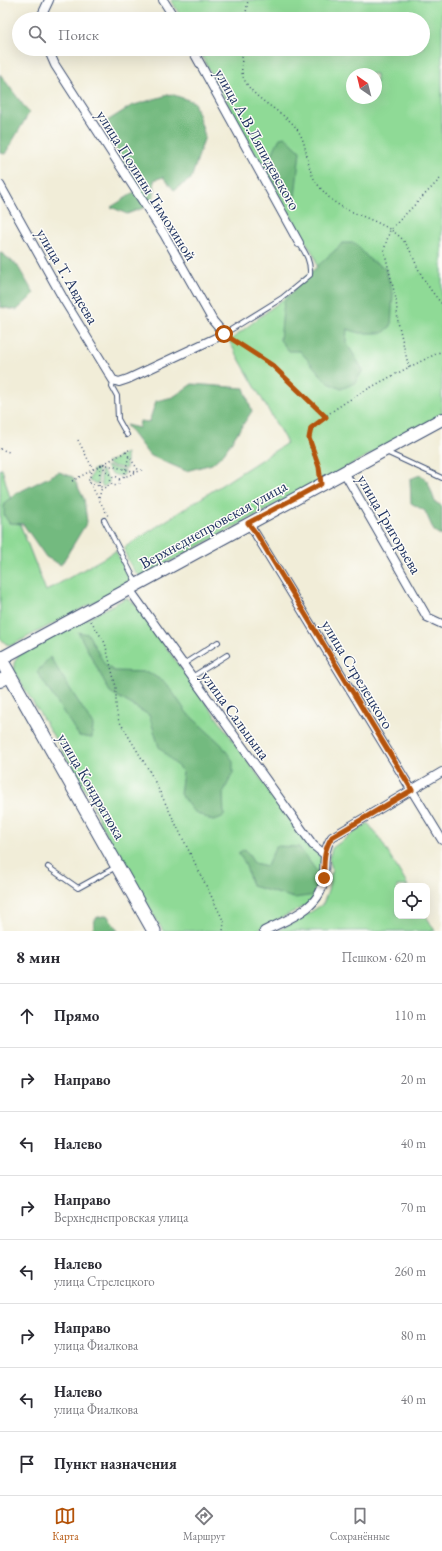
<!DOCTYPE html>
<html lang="ru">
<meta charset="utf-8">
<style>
body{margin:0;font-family:"EB Garamond",serif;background:#f7f7f7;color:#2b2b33}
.controls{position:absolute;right:12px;bottom:12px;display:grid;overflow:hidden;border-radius:8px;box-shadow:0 4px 16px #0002}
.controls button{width:36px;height:36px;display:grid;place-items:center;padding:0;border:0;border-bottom:1px solid #e1e1e2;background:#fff;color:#2b2b33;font:20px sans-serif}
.compass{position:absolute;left:346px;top:68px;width:36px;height:36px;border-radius:50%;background:#fff;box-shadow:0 4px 16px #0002;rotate:325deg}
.stop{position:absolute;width:12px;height:12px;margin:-9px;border:3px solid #b45309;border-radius:50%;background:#fff}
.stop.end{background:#b45309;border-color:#fff;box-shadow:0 1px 4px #0008}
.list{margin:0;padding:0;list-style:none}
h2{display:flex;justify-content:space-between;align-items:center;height:52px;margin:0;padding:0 16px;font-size:17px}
h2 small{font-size:13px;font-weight:400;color:#7c7c81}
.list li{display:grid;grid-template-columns:26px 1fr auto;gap:12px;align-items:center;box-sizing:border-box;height:64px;padding:0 16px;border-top:1px solid #e1e1e2}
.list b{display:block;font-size:15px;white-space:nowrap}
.list p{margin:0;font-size:13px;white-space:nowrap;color:#7c7c81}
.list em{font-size:13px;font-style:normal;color:#7c7c81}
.icon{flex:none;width:22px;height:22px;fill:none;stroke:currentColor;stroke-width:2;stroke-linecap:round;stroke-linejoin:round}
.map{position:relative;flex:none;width:442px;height:931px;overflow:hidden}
.search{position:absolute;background:#fff;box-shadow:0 4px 16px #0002;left:12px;right:12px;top:12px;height:44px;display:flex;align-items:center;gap:10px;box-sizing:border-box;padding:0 14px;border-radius:22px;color:#7c7c81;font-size:15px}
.sheet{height:564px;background:#fff}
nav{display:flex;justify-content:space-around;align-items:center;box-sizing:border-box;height:56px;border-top:1px solid #e1e1e2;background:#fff;font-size:11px;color:#7c7c81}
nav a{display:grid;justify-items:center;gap:2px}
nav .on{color:#b45309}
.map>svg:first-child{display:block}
.green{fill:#8fda96;stroke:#55847a;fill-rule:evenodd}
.forest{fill:#73ba7f;stroke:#47746e}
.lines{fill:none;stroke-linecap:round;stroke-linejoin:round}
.lane-casing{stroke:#3b4c70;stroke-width:6}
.street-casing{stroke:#3b4c70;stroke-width:10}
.secondary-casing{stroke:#3b4c70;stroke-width:14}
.primary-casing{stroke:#3b4c70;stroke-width:15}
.path{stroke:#3b4c70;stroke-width:1.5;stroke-dasharray:1 3;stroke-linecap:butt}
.lane{stroke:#fff;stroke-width:4}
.street{stroke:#fff;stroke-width:8}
.secondary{stroke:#fff;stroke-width:12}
.primary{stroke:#fff;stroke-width:13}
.route{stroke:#b45309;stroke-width:5}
.labels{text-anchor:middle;stroke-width:3;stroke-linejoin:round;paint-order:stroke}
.street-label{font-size:16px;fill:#1b2f5e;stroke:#fdfcf7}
</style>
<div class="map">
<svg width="442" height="931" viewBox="0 0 442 931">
<rect width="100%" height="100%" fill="#fdfcf7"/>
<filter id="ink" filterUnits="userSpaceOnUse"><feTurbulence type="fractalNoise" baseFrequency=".025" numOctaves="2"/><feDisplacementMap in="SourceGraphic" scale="8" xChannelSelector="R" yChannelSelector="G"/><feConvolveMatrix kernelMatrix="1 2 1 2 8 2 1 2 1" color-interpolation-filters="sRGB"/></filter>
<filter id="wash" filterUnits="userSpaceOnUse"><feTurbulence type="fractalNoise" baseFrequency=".012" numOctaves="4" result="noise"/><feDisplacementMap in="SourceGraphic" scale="16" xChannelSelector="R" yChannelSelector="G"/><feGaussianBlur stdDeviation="0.9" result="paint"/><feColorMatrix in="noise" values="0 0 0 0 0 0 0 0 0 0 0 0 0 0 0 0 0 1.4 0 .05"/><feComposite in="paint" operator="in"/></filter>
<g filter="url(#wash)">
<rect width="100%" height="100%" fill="#f1edd8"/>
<path class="green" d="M171 0H442V416L141 577C133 572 124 556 125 547L287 443 229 341 318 272 315 257 251 148 198 49H423V19H182ZM352 74H376V98H352Z
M126 453V469L109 465 107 463Z
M106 466 125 471 124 475C116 478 108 472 106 466Z
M97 468 98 470V485L89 481 93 470Z
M0 469H2L11 501 46 591 116 551 129 578 126 586 12 645 6 644 0 638Z
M101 469 109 480V483L103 487 101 485Z
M126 598 135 604 296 828 322 859 321 881 311 903 255 931H163L112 845 100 823 91 800 69 762 14 671V663L18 655Z
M368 823 380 839 408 886H397V916H426L435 931H276L297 921 323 904 328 891 332 869 329 859 332 848Z"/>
<path class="forest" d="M0 74 29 113 5 154 0 153Z
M171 94 194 102 205 136 191 179 174 190 163 177 154 180 155 191 151 205 127 214 111 207 140 189 108 136 104 123 131 106Z
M285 137 300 151 295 197 291 201C285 195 277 188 272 180 265 169 274 148 280 138Z
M343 243H355L370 260 385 268 393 293 391 326 383 333H360L347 329 346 342 363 370 355 383 341 389 327 382 300 351H289L280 340 284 302 300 282Z
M0 252 17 265 34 294 17 310 0 307Z
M192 384 244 388 252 411 224 453 212 464 186 471 149 455 126 425 139 428 140 421 149 422 156 401 173 397Z
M59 472 73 477 84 499 87 522 61 565 46 557 23 524 9 523 4 515V503L17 493Z
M420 475 428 482 435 502 442 506V536L434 531 425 511 411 503 410 479Z
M78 632 88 634 105 665 114 671 148 672 167 684 187 713 221 744 233 761V773L223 793 224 816 213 821 193 811 180 794 183 772 159 747 149 715 110 692Z
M50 657 93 725 92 738 79 736 37 672Z
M276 846 299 847 318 873 316 895 294 898 252 886 245 863 238 853 245 849 254 863 267 866Z
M107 915 118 931H93L95 918Z"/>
</g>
<g filter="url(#ink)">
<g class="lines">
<defs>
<path id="lane" d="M224 334 282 298 310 275C311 262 306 253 299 243
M113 380 112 387 117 396 118 419 127 435
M386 452 442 478
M104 520 137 584
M182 665 218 642
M192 677 227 655
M48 867 78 888 116 867"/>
<path id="street" d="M163 0 175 19
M40 19 49 0
M192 49 299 243
M0 185 64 300 113 380 119 382 128 379 224 334 213 321 164 234 55 65 48 49
M344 472 427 617 442 624
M248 523 255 533 442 840
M129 589 305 834 313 845 324 854
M264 931C288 919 323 908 324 876 325 861 323 850 332 837L442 772"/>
<path id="secondary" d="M0 659 442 419
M0 681 9 676"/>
<path id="primary" d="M0 658 154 931"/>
</defs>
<use href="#lane" class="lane-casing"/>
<use href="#street" class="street-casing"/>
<use href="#secondary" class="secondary-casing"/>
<use href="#primary" class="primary-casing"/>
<path class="path" d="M245 19 248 0
M243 49C242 58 240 71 244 79 255 102 283 110 297 129 307 143 306 160 312 175 317 185 325 194 333 201 352 216 384 220 402 239 412 250 414 262 421 274 427 285 434 295 442 304
M231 338 272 365 325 417
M409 368 398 322 396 299 384 250 390 230 442 177
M78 440 93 469 88 482 104 488 111 484
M0 449 9 452
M126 452 139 471
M103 464 136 472
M101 465 112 477
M321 474C318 462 307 447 309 436 313 412 418 363 442 351
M110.5 481a4.5 4.5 0 1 1 9 0a4.5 4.5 0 1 1-9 0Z
M124 477 129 455
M119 479 142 470
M72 481 129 450
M90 483 108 516
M99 486 100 466
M99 498 102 487
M91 621 105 643 116 687V707L118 719 150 772 224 922 223 931"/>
<use href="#lane" class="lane"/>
<use href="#street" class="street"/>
<use href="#secondary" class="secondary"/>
<use href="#primary" class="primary"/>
</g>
</g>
<g class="lines" filter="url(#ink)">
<path class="route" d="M224 334 272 365 326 417 311 428 309 438 319 467 321 484 248 523 256 533 412 790 332 837C323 850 324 863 324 878"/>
</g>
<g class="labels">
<g class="street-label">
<text transform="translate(258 139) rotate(61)" y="6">улица А.В.Ляпидевского</text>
<text transform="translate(147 185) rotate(58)" y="6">улица Полины Тимохиной</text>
<text transform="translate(68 276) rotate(60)" y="6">улица Т. Авдеева</text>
<text transform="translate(213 524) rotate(-29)" y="6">Верхнеднепровская улица</text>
<text transform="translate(390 524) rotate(60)" y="6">улица Григорьева</text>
<text transform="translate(358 674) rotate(59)" y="6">улица Стрелецкого</text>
<text transform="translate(236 715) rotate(54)" y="6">улица Сальцына</text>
<text transform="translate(92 786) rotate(60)" y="6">улица Кондратюка</text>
</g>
</g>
</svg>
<div class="controls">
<button><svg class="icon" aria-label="locate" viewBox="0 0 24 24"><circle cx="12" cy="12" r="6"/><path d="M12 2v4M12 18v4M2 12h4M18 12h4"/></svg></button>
</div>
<svg class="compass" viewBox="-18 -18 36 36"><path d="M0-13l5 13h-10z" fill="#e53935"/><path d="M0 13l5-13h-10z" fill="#7c7c81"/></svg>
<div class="stop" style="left:224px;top:334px"></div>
<div class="stop end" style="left:324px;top:878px"></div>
<div class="search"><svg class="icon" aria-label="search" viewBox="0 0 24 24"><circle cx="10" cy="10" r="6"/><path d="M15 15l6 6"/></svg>Поиск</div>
</div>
<section class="sheet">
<h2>8 мин<small>Пешком · 620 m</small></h2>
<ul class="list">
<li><svg class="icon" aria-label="ahead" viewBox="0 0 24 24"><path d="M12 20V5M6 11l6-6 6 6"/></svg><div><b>Прямо</b></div><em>110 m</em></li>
<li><svg class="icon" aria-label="right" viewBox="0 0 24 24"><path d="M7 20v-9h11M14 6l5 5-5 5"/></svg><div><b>Направо</b></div><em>20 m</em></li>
<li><svg class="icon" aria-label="left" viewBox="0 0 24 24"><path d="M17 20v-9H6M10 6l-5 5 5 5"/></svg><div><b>Налево</b></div><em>40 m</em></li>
<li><svg class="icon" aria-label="right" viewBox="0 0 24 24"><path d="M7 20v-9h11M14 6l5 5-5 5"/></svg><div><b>Направо</b><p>Верхнеднепровская улица</p></div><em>70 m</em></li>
<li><svg class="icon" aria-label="left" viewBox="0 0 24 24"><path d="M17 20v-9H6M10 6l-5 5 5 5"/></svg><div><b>Налево</b><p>улица Стрелецкого</p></div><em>260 m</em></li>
<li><svg class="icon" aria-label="right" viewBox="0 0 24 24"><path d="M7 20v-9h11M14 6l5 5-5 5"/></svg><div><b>Направо</b><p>улица Фиалкова</p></div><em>80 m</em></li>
<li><svg class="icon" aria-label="left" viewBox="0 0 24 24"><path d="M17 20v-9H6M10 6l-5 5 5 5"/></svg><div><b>Налево</b><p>улица Фиалкова</p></div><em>40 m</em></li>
<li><svg class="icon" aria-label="arrive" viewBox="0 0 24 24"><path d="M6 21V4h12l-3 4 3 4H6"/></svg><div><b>Пункт назначения</b></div></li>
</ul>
</section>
<nav>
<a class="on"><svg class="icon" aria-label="map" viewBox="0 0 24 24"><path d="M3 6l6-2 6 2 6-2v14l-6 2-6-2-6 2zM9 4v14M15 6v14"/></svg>Карта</a>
<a><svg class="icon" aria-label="directions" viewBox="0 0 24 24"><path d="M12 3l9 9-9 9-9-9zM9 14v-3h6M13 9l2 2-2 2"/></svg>Маршрут</a>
<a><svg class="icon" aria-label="saved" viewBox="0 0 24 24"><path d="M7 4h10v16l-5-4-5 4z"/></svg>Сохранённые</a>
</nav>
